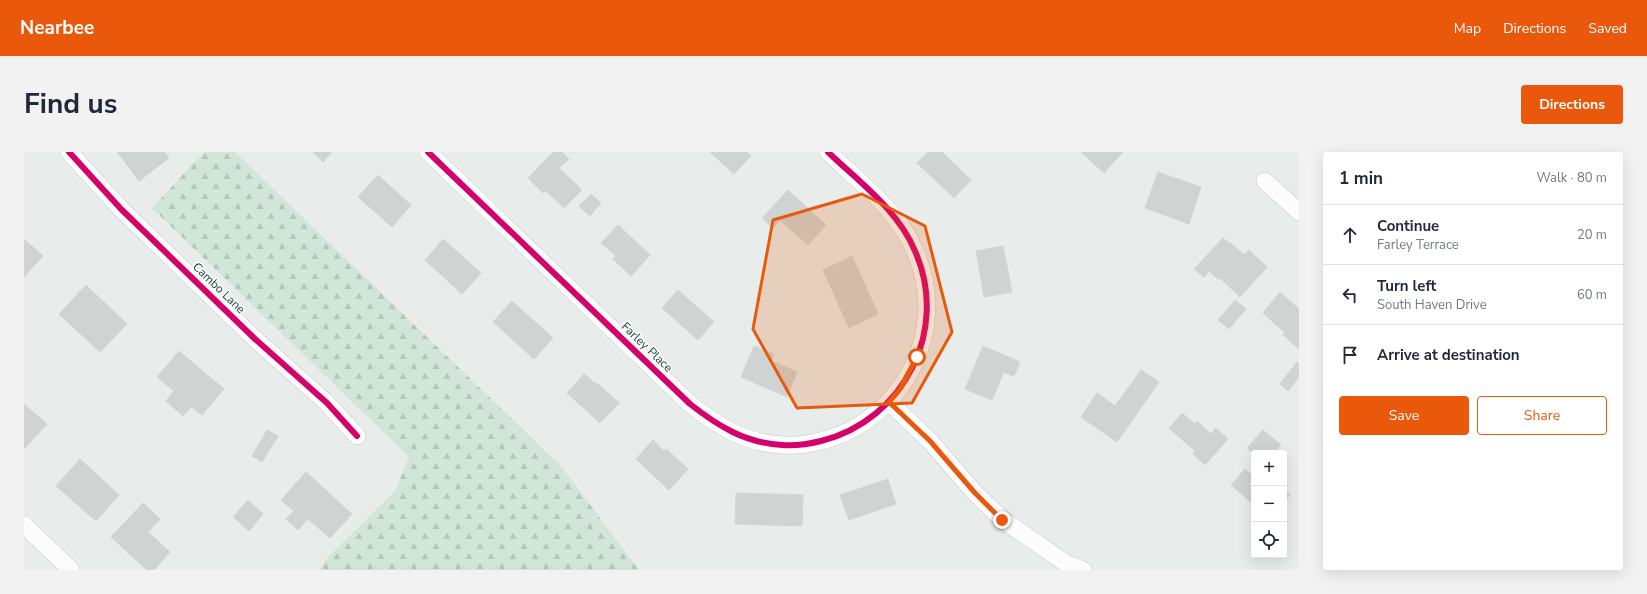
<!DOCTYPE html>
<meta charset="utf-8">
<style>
body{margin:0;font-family:"Nunito Sans",sans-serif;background:#f2f2f3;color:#1f2937}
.controls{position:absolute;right:12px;bottom:12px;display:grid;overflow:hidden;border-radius:4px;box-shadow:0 4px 16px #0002}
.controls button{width:36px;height:36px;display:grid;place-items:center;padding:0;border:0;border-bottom:1px solid #e0e1e3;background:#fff;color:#1f2937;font:20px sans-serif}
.stop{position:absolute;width:12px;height:12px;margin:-9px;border:3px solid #ea580c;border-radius:50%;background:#fff}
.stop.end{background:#ea580c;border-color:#fff;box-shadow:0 1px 4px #0008}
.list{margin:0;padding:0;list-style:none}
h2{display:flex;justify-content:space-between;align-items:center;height:52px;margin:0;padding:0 16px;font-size:17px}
h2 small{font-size:13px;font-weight:400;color:#747a83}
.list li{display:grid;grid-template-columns:26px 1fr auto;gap:12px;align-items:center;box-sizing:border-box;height:60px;padding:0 16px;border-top:1px solid #e0e1e3}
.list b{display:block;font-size:15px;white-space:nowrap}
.list p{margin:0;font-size:13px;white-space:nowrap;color:#747a83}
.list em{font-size:13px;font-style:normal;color:#747a83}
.actions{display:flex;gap:8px;padding:12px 16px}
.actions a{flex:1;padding:9px 0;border:1px solid #ea580c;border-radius:4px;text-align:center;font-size:14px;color:#ea580c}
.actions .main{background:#ea580c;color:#fff}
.icon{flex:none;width:22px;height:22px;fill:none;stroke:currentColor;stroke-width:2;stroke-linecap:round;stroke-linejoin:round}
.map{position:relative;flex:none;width:1275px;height:418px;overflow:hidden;border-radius:4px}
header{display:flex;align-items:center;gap:24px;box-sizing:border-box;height:56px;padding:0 20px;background:#ea580c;color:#fff}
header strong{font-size:19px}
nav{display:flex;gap:22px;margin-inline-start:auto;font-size:14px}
.intro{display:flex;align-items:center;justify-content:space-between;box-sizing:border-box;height:96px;padding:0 24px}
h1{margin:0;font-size:28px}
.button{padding:10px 18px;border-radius:4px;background:#ea580c;color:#fff;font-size:14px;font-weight:700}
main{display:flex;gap:24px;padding:0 24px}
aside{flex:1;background:#fff;border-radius:4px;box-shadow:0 4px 16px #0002}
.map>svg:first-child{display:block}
.forest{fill:url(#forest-firs)}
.building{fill:#cfd4d2;stroke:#d1d6d4}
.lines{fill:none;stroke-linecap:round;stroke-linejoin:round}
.street-casing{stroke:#c5cac8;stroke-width:18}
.street{stroke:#fcfcfc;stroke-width:17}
.cycleway-casing{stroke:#f7fbf9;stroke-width:8}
.cycleway{stroke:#d6006c;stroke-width:6}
.route{stroke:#ea580c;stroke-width:5}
.marked{fill:#e8590c;fill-opacity:0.2;stroke:#e8590c;stroke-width:3;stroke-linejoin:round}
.labels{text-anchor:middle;stroke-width:3.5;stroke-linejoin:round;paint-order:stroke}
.street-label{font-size:12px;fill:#24423a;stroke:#f7fbf9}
</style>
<header>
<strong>Nearbee</strong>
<nav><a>Map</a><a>Directions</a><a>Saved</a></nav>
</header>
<div class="intro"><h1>Find us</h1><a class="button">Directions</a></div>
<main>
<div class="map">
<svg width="1275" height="418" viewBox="0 0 1275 418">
<defs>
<pattern id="forest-firs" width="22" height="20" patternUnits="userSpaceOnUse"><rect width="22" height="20" fill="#d1e6d8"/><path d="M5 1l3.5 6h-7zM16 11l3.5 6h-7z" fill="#b3c6ba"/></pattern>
</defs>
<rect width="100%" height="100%" fill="#e8edeb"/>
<path class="forest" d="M180 0H211L537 314 615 418H295L304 405 371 339 385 305 128 56Z"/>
<path class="building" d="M93 0H141L145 6 115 29Z
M289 0H308L299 10Z
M529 0H538L545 7 535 16 558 38 540 56 522 39 519 41 504 26Z
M686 0H723L727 4 710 22Z
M904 0H918L947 28 930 46 893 11Z
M1057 0H1099L1080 21Z
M1134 20 1177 35 1165 72 1121 56Z
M354 23 387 53 368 75 334 45Z
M764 38 802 73 784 93 756 68 749 76 738 66Z
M567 42 577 51 566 64 555 54Z
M594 73 626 103 607 124 589 107 592 104 577 91Z
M1199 86 1206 92 1207 91 1220 103 1225 98 1243 115 1216 145 1196 126 1195 128 1185 119 1180 125 1170 117Z
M0 87 19 104 0 125Z
M419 87 457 121 438 142 401 108Z
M979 94 988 140 960 145 952 99Z
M828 104 854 162 825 176 799 118Z
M62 133 103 172 76 200 35 162Z
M654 138 690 170 674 188 638 156Z
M1256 140 1275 157V197L1259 183 1261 181 1239 161Z
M1211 148 1222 157 1205 177 1194 168Z
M488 149 529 186 510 207 469 170Z
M730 194 750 202 747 209 773 220 763 245 717 225Z
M959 194 996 210 990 224 980 220 968 248 941 237Z
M155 199 200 237 178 263 167 255 159 264 142 249 150 239 133 225Z
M1273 210 1275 212V225L1264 239 1256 232Z
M1117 218 1135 230 1093 290 1057 265 1073 241 1091 254Z
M560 222 572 232 573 231 595 251 576 271 543 241Z
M0 252 23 272 0 297Z
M1158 261 1171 272 1173 269 1187 282 1192 276 1204 287 1181 313 1169 302 1171 299 1145 276Z
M243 278 254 284 238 310 228 304Z
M1239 278 1257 293 1250 301H1230V302L1223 296Z
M629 288 640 299 642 297 664 317 645 338 612 307Z
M56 307 95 343 72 369 32 334Z
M1221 317 1230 325 1225 332 1227 334 1230 331V353L1207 333Z
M282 320 328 362 306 386 284 367 274 378 262 367 270 359 257 348Z
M864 327 872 352 825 368 816 343Z
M1260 337 1266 343 1260 350Z
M712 341 779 343 778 374 711 372Z
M224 348 239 362 225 379 209 365Z
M119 351 136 367 124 380 146 400 130 418H123L87 385Z"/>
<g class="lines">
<defs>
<path id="street" d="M45 0 97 57 231 187 303 251 333 284
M404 0 666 252C694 274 721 291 758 293 771 294 785 292 797 289 880 268 926 178 891 99 874 58 835 30 804 0
M1241 29 1275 60
M865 250 906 289 951 341 979 368 1043 412 1059 418
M0 373 47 418"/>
</defs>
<use href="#street" class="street-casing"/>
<use href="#street" class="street"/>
<defs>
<path id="cycleway" d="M45 0 97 57 231 187 303 251 333 284
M404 0 666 252C694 274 721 291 758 293 771 294 785 292 797 289 880 268 926 178 891 99 874 58 835 30 804 0"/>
</defs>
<use href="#cycleway" class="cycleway-casing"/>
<use href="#cycleway" class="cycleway"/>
</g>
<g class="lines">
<path class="route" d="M893 205 876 237 865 250 906 289 951 341 978 368"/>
</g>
<path class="marked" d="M838 42 901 74 928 180 888 251 773 256 729 177 749 68Z"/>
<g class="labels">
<g class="street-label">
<text transform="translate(195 136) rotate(44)" y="4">Cambo Lane</text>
<text transform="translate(623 195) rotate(44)" y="4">Farley Place</text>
</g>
</g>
</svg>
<div class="controls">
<button>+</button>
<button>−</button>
<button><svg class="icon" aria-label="locate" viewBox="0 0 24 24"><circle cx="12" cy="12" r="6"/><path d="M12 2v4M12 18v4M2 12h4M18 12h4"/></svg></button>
</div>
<div class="stop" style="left:893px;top:205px"></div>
<div class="stop end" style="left:978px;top:368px"></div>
</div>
<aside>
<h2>1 min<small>Walk · 80 m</small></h2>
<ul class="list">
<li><svg class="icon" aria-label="ahead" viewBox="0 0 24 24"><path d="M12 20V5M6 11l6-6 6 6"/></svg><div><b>Continue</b><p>Farley Terrace</p></div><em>20 m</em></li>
<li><svg class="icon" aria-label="left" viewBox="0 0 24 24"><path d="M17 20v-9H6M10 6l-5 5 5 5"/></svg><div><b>Turn left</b><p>South Haven Drive</p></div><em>60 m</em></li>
<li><svg class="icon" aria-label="arrive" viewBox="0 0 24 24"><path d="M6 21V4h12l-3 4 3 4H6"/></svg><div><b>Arrive at destination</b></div></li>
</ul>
<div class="actions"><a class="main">Save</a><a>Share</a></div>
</aside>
</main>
